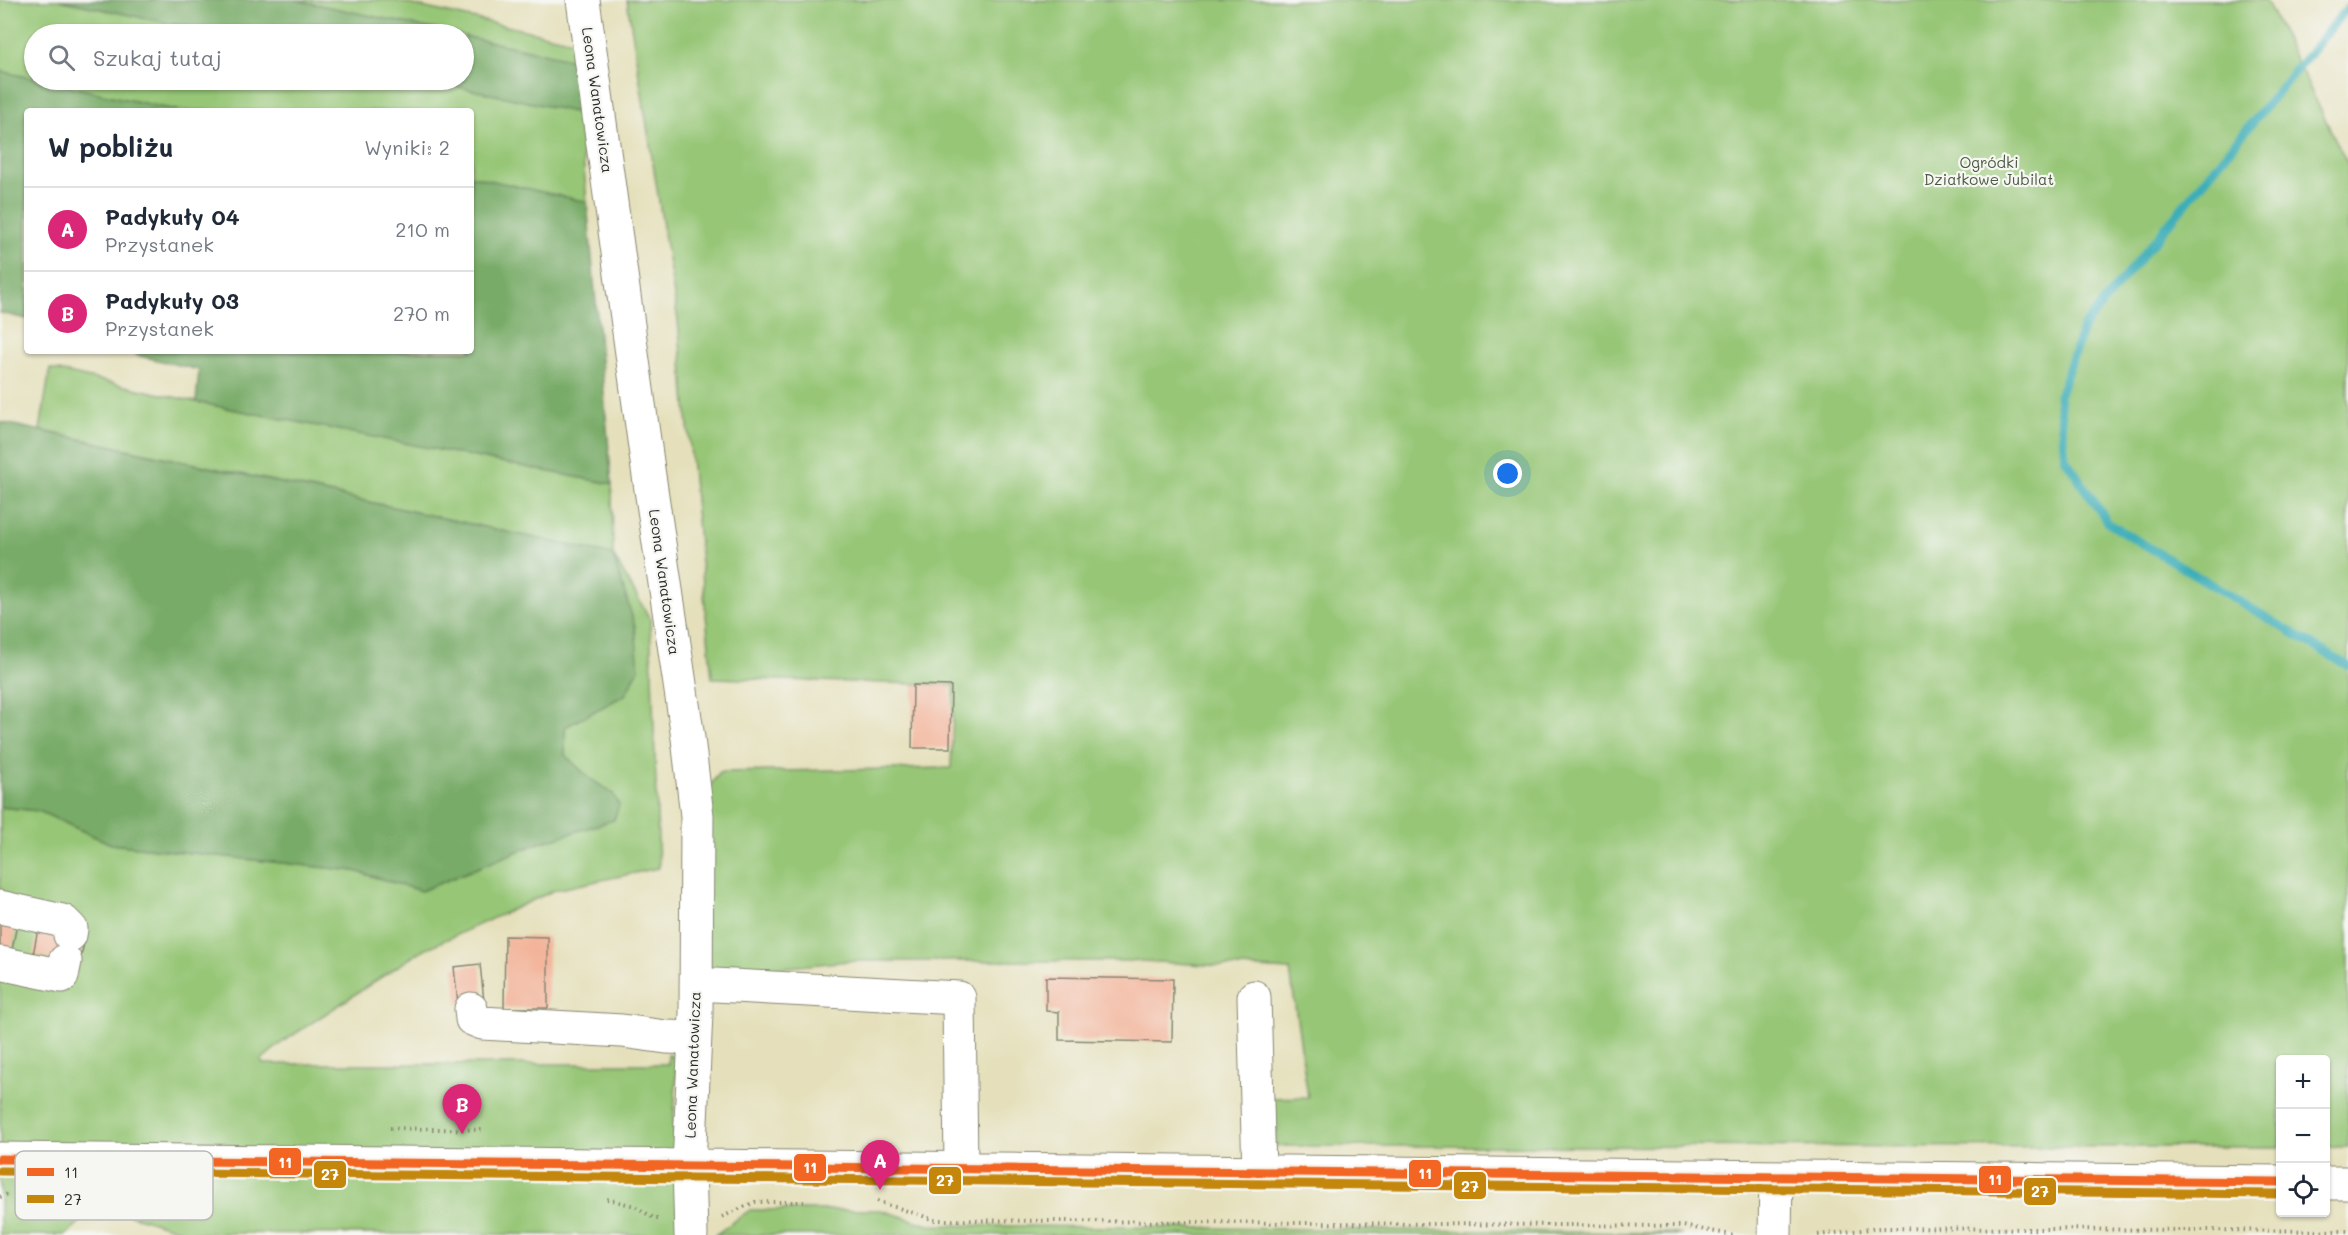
<!DOCTYPE html>
<html lang="pl">
<meta charset="utf-8">
<style>
body{margin:0;font-family:Mali,sans-serif;background:#f6f6f7;color:#1f2937}
.controls{position:absolute;right:18px;bottom:18px;display:grid;overflow:hidden;border-radius:6px;box-shadow:0 2px 4px #0004}
.controls button{width:54px;height:54px;display:grid;place-items:center;padding:0;border:0;border-bottom:2px solid #e0e1e3;background:#fff;color:#1f2937;font:30px sans-serif}
.you{position:absolute;left:1508px;top:474px;width:21px;height:21px;margin:-15px;border:4px solid #fff;border-radius:50%;background:#1a73e8;box-shadow:0 0 0 9px #1a73e833}
.badge{display:grid;place-items:center;width:39px;height:39px;border-radius:50%;background:#db2777;color:#fff;font-size:20px;font-weight:700}
.pin{position:absolute;translate:-50% -50px;filter:drop-shadow(0 2px 3px #0008)}
.pin::after{content:'';position:absolute;top:32px;width:21px;height:18px;background:inherit;clip-path:polygon(0 0,100% 0,50% 100%)}
.list{margin:0;padding:0;list-style:none}
h2{display:flex;justify-content:space-between;align-items:center;height:78px;margin:0;padding:0 24px;font-size:26px}
h2 small{font-size:20px;font-weight:400;color:#747a83}
.list li{display:grid;grid-template-columns:39px 1fr auto;gap:18px;align-items:center;box-sizing:border-box;height:84px;padding:0 24px;border-top:2px solid #e0e1e3}
.list b{display:block;font-size:22px;white-space:nowrap}
.list p{margin:0;font-size:20px;white-space:nowrap;color:#747a83}
.list em{font-size:20px;font-style:normal;color:#747a83}
.icon{flex:none;width:33px;height:33px;fill:none;stroke:currentColor;stroke-width:2;stroke-linecap:round;stroke-linejoin:round}
.map{position:relative;flex:none;width:2348px;height:1235px;overflow:hidden}
.search{position:absolute;background:#fff;box-shadow:0 2px 4px #0004;left:24px;top:24px;width:450px;height:66px;display:flex;align-items:center;gap:15px;box-sizing:border-box;padding:0 21px;border-radius:33px;color:#747a83;font-size:22px}
.panel{position:absolute;background:#fff;box-shadow:0 2px 4px #0004;left:24px;top:108px;width:450px;height:246px;border-radius:6px}
.map>svg:first-child{display:block}
.green{fill:#96c676;stroke:#607850;stroke-width:1.5}
.forest{fill:#78ab67;stroke:#526b49;stroke-width:1.5}
.lines{fill:none;stroke-linecap:round;stroke-linejoin:round}
.stream{stroke:#3daeb8;stroke-width:9}
.building{fill:#f3b399}
.minor-casing{stroke:#888673;stroke-width:35}
.path{stroke:#888673;stroke-width:4;stroke-dasharray:1.5 4.5;stroke-linecap:butt}
.minor{stroke:#fff;stroke-width:33}
.bus-1-casing{stroke:#f6f6f2;stroke-width:14}
.bus-2-casing{stroke:#f6f6f2;stroke-width:14}
.bus-1{stroke:#f26522;stroke-width:9}
.bus-2{stroke:#c4870b;stroke-width:9}
.labels{text-anchor:middle;stroke-width:4.5;stroke-linejoin:round;paint-order:stroke}
.street-label{font-size:15px;fill:#2b2b2b;stroke:#f6f6f2}
.park-label{font-size:15px;fill:#4b5a42;stroke:#f6f6f2}
.key{fill:#f6f6f2;stroke:#b9b9b6;stroke-width:1.5}
.key-label{font-size:16px;fill:#2b2b2b}
.line-badge{stroke:#f6f6f2;stroke-width:2}
.badge-label{font-size:16px;text-anchor:middle;font-weight:bold;fill:#fff}
</style>
<div class="map">
<svg width="2348" height="1235" viewBox="0 0 2348 1235">
<rect width="100%" height="100%" fill="#f6f6f2"/>
<filter id="ink" filterUnits="userSpaceOnUse"><feTurbulence type="fractalNoise" baseFrequency=".0167" numOctaves="2"/><feDisplacementMap in="SourceGraphic" scale="12" xChannelSelector="R" yChannelSelector="G"/><feConvolveMatrix kernelMatrix="1 2 1 2 8 2 1 2 1" color-interpolation-filters="sRGB"/></filter>
<filter id="wash" filterUnits="userSpaceOnUse"><feTurbulence type="fractalNoise" baseFrequency=".008" numOctaves="4" result="noise"/><feDisplacementMap in="SourceGraphic" scale="24" xChannelSelector="R" yChannelSelector="G"/><feGaussianBlur stdDeviation="1.35" result="paint"/><feColorMatrix in="noise" values="0 0 0 0 0 0 0 0 0 0 0 0 0 0 0 0 0 1.4 0 .05"/><feComposite in="paint" operator="in"/></filter>
<g filter="url(#wash)">
<rect width="100%" height="100%" fill="#e5e0bb"/>
<path class="green" d="M0 0H59L219 34H34V79L0 71Z
M296 0H391L573 41 574 60Z
M627 0H2266L2348 165V1147H2326V1060H2280V1147L1276 1146 1273 1098 1308 1097 1290 970 1141 961H848L721 974 706 964 703 795 720 772 951 768 954 685 712 678 678 321Z
M37 80H426L579 113 587 202 471 176V111H179Z
M50 369 196 402 612 484 613 555 650 619 659 868 555 890 421 951 284 1041 261 1060 263 1064H668V1055L672 1056 677 1065 674 1116 679 1235 189 1233 98 1205 66 1235H0V807L39 811 111 844 355 871 421 891 533 845 614 819 613 794 588 777 565 755V727L624 695 613 555 40 430Z
M750 1210H881L929 1225 1671 1233 1682 1235H715Z"/>
<path class="forest" d="M59 0H296L457 34H219Z
M464 36 574 60 579 113 426 80H464Z
M0 71 179 111H27V319L0 313Z
M471 176 587 202 612 484 196 402 199 370 136 355 137 351H471Z
M0 422 613 555 635 626 639 669 625 695 565 727V755L588 777 613 794 619 805 614 820 533 845 421 891 355 871 111 844 39 811 0 807Z"/>
<g class="lines">
<path class="stream" d="M2348 7 2084 326 2059 396 2065 458 2108 523 2348 666"/>
</g>
<g id="blocks">
<path class="building" d="M913 685 951 686 950 748H912Z
M0 921 17 924 12 950 0 947Z
M38 929 85 939 79 965 33 955Z
M505 936 548 937V1008H504Z
M480 964 484 1001 458 1004 454 967Z
M1046 977 1173 979 1172 1042 1059 1040V1012L1046 1011Z"/>
</g>
</g>
<g filter="url(#ink)">
<use href="#blocks" fill-opacity="0" stroke="#888673" stroke-width="1.5"/>
<g class="lines">
<defs>
<path id="minor" d="M583 0 648 469 688 738 697 816 696 1013 689 1166 691 1235
M0 907 63 921 71 929 70 935
M0 963 62 976 65 961
M696 984 959 998 961 1168
M1254 997 1259 1172
M471 1009 472 1019 482 1023 622 1031 666 1037 693 1038
M0 1159 2280 1182
M2326 1183H2348
M1775 1235 1776 1177"/>
</defs>
<use href="#minor" class="minor-casing"/>
<path class="path" d="M390 1128 483 1130
M0 1197 11 1193
M607 1199 635 1206 655 1219H660
M877 1201 935 1220 1683 1226 1733 1235
M722 1217 755 1202H804
M1818 1235 1879 1228 2348 1231"/>
<use href="#minor" class="minor"/>
<defs>
<path id="bus-1" d="M0 1159 2280 1182"/>
<path id="bus-2" d="M0 1171 2280 1194"/>
</defs>
<use href="#bus-1" class="bus-1-casing"/>
<use href="#bus-2" class="bus-2-casing"/>
<use href="#bus-1" class="bus-1"/>
<use href="#bus-2" class="bus-2"/>
</g>
</g>
<g class="labels">
<g class="street-label">
<text transform="translate(597 100) rotate(82)" y="5">Leona Wanatowicza</text>
<text transform="translate(664 582) rotate(82)" y="5">Leona Wanatowicza</text>
<text transform="translate(693 1065) rotate(-88)" y="5">Leona Wanatowicza</text>
</g>
<g class="park-label">
<text x="1989" y="168">Ogródki<tspan x="1989" dy="17">Działkowe Jubilat</tspan></text>
</g>
</g>
<rect x="15" y="1151" width="198" height="69" rx="9" class="key"/>
<rect x="27" y="1168" width="27" height="8" fill="#f26522"/>
<rect x="27" y="1195" width="27" height="8" fill="#c4870b"/>
<g class="key-label">
<text x="64" y="1178">11</text>
<text x="64" y="1205">27</text>
</g>
<g class="line-badge">
<rect x="268" y="1147" width="34" height="29" rx="6" fill="#f26522"/>
<rect x="793" y="1153" width="34" height="29" rx="6" fill="#f26522"/>
<rect x="1408" y="1159" width="34" height="29" rx="6" fill="#f26522"/>
<rect x="313" y="1160" width="34" height="29" rx="6" fill="#c4870b"/>
<rect x="1978" y="1165" width="34" height="29" rx="6" fill="#f26522"/>
<rect x="928" y="1166" width="34" height="29" rx="6" fill="#c4870b"/>
<rect x="1453" y="1171" width="34" height="29" rx="6" fill="#c4870b"/>
<rect x="2023" y="1177" width="34" height="29" rx="6" fill="#c4870b"/>
</g>
<g class="badge-label">
<text x="285" y="1168">11</text>
<text x="810" y="1173">11</text>
<text x="1425" y="1179">11</text>
<text x="330" y="1180">27</text>
<text x="1995" y="1185">11</text>
<text x="945" y="1186">27</text>
<text x="1470" y="1192">27</text>
<text x="2040" y="1197">27</text>
</g>
</svg>
<div class="controls">
<button>+</button>
<button>−</button>
<button><svg class="icon" aria-label="locate" viewBox="0 0 24 24"><circle cx="12" cy="12" r="6"/><path d="M12 2v4M12 18v4M2 12h4M18 12h4"/></svg></button>
</div>
<div class="you"></div>
<div class="pin badge" style="left:880px;top:1190px">A</div>
<div class="pin badge" style="left:462px;top:1134px">B</div>
<div class="search"><svg class="icon" aria-label="search" viewBox="0 0 24 24"><circle cx="10" cy="10" r="6"/><path d="M15 15l6 6"/></svg>Szukaj tutaj</div>
<section class="panel">
<h2>W pobliżu<small>Wyniki: 2</small></h2>
<ul class="list">
<li><span class="badge">A</span><div><b>Padykuły 04</b><p>Przystanek</p></div><em>210 m</em></li>
<li><span class="badge">B</span><div><b>Padykuły 03</b><p>Przystanek</p></div><em>270 m</em></li>
</ul>
</section>
</div>
